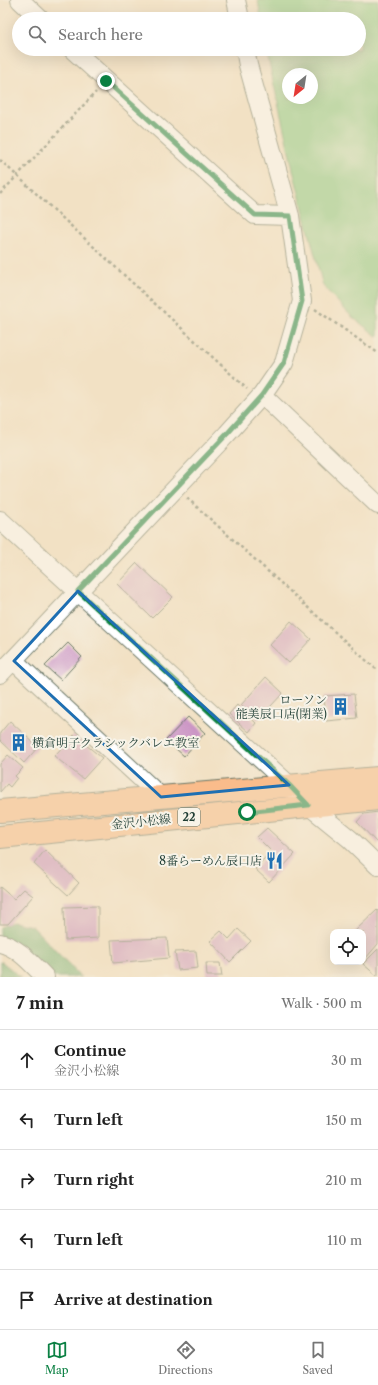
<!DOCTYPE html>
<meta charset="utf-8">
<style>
body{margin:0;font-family:"Libre Caslon Text","Noto Serif JP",serif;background:#f6f6f6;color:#222}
.controls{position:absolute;right:12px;bottom:12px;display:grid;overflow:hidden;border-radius:8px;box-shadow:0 4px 16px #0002}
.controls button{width:36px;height:36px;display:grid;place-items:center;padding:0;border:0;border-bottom:1px solid #e0e0e0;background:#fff;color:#222;font:20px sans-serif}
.compass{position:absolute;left:282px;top:68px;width:36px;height:36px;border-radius:50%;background:#fff;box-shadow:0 4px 16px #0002;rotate:210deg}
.stop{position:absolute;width:12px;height:12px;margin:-9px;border:3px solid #0b8043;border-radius:50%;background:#fff}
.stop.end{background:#0b8043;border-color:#fff;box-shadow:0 1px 4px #0008}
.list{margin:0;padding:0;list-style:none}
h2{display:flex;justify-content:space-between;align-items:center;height:52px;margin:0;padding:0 16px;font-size:17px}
h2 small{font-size:13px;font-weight:400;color:#767676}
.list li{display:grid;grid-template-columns:26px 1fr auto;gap:12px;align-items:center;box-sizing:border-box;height:60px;padding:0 16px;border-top:1px solid #e0e0e0}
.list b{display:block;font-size:15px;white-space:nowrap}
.list p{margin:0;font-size:13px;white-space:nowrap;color:#767676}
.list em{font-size:13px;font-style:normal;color:#767676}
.icon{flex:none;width:22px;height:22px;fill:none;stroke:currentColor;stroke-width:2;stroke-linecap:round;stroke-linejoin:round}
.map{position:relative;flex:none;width:378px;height:977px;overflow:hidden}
.search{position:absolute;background:#fff;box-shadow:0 4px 16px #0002;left:12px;right:12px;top:12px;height:44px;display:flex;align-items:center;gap:10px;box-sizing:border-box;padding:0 14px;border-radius:22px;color:#767676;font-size:15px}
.sheet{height:352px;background:#fff}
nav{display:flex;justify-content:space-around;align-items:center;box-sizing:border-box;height:56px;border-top:1px solid #e0e0e0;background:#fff;font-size:11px;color:#767676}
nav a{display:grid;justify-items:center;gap:2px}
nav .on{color:#0b8043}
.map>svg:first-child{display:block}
.green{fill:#87cc85;stroke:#53845c;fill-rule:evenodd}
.forest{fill:#6db072;stroke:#467653}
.building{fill:#ca93c4}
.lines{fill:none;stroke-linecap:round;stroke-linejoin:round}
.minor-casing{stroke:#697666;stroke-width:20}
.major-casing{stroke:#697666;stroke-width:24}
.path{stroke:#697666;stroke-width:2.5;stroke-dasharray:3 3;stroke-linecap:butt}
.minor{stroke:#fff;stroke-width:18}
.major{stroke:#fabc8b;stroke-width:22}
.route{stroke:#0b8043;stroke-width:5}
.marked{fill:none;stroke:#1f6fb2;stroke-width:3;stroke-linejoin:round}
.labels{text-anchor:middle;stroke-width:4;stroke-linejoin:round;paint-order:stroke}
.shield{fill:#f7f3e8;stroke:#60746a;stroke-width:1}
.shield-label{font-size:11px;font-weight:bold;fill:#1f3d34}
.poi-label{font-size:12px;fill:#1f3d34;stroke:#f7f3e8;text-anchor:end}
.street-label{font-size:12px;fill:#1f3d34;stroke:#f7f3e8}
</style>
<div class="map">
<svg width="378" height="977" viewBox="0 0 378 977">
<rect width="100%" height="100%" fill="#f7f3e8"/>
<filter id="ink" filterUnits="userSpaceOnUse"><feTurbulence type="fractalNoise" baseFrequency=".025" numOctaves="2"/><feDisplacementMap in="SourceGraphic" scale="8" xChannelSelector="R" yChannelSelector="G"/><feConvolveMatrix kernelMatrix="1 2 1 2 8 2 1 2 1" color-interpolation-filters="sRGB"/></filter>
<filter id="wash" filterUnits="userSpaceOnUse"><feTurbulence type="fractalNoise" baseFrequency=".012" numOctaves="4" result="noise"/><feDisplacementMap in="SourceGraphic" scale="16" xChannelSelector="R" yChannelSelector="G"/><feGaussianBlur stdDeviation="0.9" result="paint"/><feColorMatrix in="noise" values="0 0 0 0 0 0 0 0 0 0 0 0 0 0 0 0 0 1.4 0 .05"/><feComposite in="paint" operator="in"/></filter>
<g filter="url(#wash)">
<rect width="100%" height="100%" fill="#f2e1c4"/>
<path class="green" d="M258 0H378V337L351 316 323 286 294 174 266 49H359V19H261ZM288 74H312V98H288Z"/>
<path class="forest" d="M13 922 32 926 81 977H54L2 938H0V927Z
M0 962H2L21 977H0Z"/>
<g id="blocks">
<path class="building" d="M137 563 173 597 152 618 117 584Z
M291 621 311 639 289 663 270 645Z
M68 643 82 657 61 680 45 666Z
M266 677 283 693 258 720 241 705Z
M354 694 357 718 326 721 324 696Z
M237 705 256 723 249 732 229 714Z
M188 717 205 733 184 756 166 740Z
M10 721 38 747 24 763 0 740V733Z
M74 735 102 758 83 779 54 756Z
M8 755 23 768 15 776 17 778 10 787 7 784 0 792V764Z
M378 812V844L357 822 364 814Z
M267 828 295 854 269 882 255 869 271 851 257 837Z
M45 850 79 883 68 895 34 864Z
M0 887 14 899 24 889 33 896 8 924H0Z
M98 906V938L65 940 64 907Z
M377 910 378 911V944L366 958 363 955V932H354Z
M238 929 251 941 230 962 210 941 221 931 229 939Z
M167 938 169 958 113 963 111 940Z
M378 949V975L377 976 363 964Z
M196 951 198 968 178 970 175 952Z
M206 963H220L222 976H207Z"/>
</g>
</g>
<g filter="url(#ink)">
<use href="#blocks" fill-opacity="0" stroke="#697666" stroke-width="1"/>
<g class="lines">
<defs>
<path id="minor" d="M20 0 40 19
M236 0 240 19
M72 49 255 215 290 216
M262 395 378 505
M0 520 289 785 308 805 350 839 378 866
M14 661 161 797
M0 674 227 434 262 395 284 363 302 301 290 216 248 65 245 49
M0 943C18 947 32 964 45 977"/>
<path id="major" d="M0 811 378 778
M0 837 378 799"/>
</defs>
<use href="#minor" class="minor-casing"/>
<use href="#major" class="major-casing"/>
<path class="path" d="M0 160 247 389
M0 194 96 92
M315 309 378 353
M187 498 378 671"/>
<use href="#minor" class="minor"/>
<use href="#major" class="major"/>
</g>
</g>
<g class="lines" filter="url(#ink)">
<path class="route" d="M106 81 255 215 290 216 302 301 284 363 262 395 227 434 78 591 289 785 308 805 247 812"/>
</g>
<path d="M0 0H378V977H0ZM78 591 289 785 161 797 14 661Z" fill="#f2e1c4" fill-opacity=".55" fill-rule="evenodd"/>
<path class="marked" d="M78 591 289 785 161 797 14 661Z"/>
<defs>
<symbol id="building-bare" viewBox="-9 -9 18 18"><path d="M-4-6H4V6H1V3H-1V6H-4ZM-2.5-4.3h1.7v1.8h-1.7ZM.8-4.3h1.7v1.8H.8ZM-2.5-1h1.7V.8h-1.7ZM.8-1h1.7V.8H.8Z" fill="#1f6fb2" stroke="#f7f3e8" stroke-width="2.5" paint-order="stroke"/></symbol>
<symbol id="restaurant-bare" viewBox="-9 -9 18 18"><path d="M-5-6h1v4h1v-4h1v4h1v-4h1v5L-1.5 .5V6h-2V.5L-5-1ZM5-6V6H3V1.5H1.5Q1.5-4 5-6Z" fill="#1f6fb2" stroke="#f7f3e8" stroke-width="2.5" paint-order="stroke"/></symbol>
</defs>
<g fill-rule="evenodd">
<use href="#building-bare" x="328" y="694" width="25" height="25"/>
<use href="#building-bare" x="6" y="730" width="25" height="25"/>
<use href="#restaurant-bare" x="262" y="848" width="25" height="25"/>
</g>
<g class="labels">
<rect class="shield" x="178" y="808" width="22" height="18" rx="3"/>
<g class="shield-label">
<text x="189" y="821">22</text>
</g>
<g class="poi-label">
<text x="327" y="704">ローソン<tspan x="327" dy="14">能美辰口店(閉業)</tspan></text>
<text x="32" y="747" text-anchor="start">横倉明子クラシックバレエ教室</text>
<text x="262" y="865">8番らーめん辰口店</text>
</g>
<g class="street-label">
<text transform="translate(141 822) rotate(-6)" y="4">金沢小松線</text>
</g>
</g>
</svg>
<div class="controls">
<button><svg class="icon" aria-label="locate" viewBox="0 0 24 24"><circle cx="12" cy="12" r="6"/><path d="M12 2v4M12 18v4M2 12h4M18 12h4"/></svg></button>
</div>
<svg class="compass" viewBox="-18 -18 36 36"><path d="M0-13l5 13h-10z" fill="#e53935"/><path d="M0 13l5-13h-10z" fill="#767676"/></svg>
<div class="stop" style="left:247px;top:812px"></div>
<div class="stop end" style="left:106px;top:81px"></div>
<div class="search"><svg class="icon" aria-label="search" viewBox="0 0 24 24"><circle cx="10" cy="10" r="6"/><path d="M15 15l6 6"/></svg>Search here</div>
</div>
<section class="sheet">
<h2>7 min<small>Walk · 500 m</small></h2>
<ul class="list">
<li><svg class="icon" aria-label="ahead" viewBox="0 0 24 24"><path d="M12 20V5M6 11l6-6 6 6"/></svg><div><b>Continue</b><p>金沢小松線</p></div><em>30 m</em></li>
<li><svg class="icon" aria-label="left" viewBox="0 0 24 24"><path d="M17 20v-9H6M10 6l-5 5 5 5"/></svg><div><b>Turn left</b></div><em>150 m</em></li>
<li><svg class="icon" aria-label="right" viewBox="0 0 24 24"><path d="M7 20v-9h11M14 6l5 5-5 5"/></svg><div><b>Turn right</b></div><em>210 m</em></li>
<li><svg class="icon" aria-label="left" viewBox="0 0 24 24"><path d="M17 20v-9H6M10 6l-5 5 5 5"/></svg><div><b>Turn left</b></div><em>110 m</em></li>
<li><svg class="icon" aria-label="arrive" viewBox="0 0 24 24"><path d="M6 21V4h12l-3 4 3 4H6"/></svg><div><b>Arrive at destination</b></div></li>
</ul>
</section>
<nav>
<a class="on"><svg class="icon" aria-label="map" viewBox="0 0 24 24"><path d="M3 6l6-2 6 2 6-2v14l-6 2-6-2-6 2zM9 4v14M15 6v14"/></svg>Map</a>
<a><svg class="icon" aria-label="directions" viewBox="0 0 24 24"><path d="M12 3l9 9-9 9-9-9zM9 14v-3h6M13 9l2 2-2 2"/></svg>Directions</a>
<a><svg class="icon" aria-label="saved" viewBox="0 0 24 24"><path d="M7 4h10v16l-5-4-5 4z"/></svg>Saved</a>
</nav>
